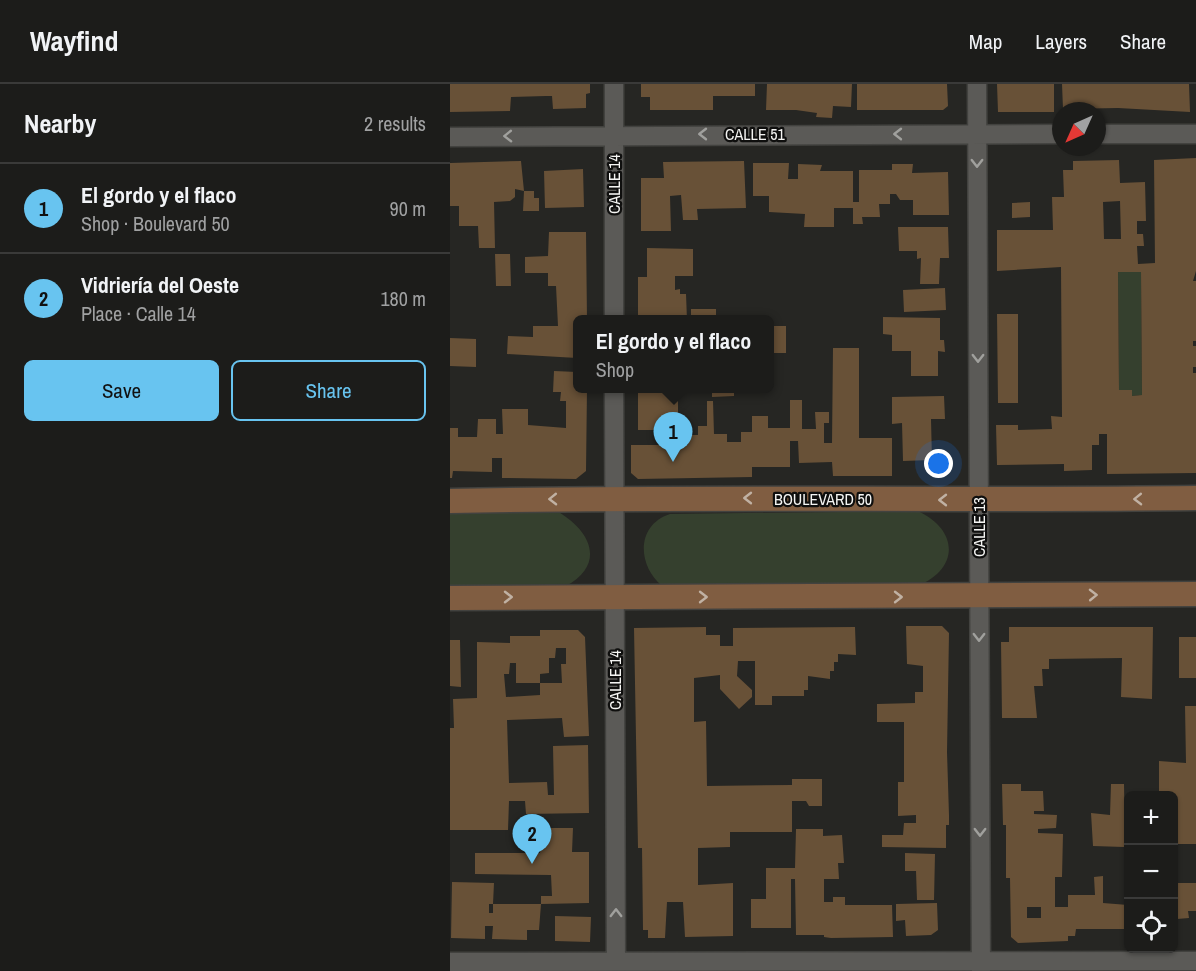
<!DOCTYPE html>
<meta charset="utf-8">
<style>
body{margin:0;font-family:"Archivo Narrow",sans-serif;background:#252523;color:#f1f3f6}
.controls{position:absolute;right:18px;bottom:18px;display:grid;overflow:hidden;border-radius:9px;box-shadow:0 2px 4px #0004}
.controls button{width:54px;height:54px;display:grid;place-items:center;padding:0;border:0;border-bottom:2px solid #3a3a39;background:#1c1c1a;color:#f1f3f6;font:30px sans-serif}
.compass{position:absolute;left:602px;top:18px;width:54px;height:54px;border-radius:50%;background:#1c1c1a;box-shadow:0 2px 4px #0004;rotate:225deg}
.you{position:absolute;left:489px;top:380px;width:21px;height:21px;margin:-15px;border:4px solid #fff;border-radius:50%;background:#1a73e8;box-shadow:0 0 0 9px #1a73e833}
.badge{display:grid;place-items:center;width:39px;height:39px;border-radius:50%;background:#68c4f0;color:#111;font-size:20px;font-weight:700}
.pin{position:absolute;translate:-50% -50px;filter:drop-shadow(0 2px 3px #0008)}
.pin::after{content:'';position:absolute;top:32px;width:21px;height:18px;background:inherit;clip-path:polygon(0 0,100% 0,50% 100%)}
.popup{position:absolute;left:123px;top:231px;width:201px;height:78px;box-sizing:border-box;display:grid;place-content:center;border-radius:9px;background:#1c1c1a;filter:drop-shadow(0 2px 4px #0005);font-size:20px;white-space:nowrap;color:#a0a1a2}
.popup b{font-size:22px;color:#f1f3f6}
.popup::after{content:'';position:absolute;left:50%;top:100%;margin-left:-12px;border:12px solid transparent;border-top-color:#1c1c1a}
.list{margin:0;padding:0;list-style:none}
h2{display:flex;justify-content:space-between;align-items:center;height:78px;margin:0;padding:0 24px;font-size:26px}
h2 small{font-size:20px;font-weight:400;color:#a0a1a2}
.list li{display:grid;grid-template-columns:39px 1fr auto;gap:18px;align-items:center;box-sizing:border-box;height:90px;padding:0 24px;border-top:2px solid #3a3a39}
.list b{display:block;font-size:22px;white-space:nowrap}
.list p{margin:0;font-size:20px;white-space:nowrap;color:#a0a1a2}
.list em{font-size:20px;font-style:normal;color:#a0a1a2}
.actions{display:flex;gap:12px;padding:18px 24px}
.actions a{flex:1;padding:14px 0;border:2px solid #68c4f0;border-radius:9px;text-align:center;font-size:21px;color:#68c4f0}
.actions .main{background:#68c4f0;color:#111}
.icon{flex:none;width:33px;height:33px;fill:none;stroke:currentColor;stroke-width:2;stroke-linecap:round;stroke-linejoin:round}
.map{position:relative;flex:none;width:746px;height:887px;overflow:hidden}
header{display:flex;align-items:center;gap:36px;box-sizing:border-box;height:84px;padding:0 30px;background:#1c1c1a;border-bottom:2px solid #3a3a39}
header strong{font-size:28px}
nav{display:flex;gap:33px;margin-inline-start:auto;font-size:21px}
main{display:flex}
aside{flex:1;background:#1c1c1a}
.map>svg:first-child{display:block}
.green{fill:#35402e}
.building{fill:#685137;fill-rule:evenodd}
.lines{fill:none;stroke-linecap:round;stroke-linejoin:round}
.minor-casing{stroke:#42423f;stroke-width:21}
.secondary-casing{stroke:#42423f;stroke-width:27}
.minor{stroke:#5b5a57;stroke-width:18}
.secondary{stroke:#805d41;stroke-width:24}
.oneway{stroke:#a0a09d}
.oneway2{stroke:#c0b1a3}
.labels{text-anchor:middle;stroke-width:4.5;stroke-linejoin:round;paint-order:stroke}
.street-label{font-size:16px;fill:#f5f5f3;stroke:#0f0f0e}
</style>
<header>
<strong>Wayfind</strong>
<nav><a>Map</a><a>Layers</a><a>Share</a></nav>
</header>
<main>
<aside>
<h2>Nearby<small>2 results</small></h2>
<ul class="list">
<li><span class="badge">1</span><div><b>El gordo y el flaco</b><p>Shop · Boulevard 50</p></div><em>90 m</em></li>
<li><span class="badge">2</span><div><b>Vidriería del Oeste</b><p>Place · Calle 14</p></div><em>180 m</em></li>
</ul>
<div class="actions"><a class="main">Save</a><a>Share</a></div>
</aside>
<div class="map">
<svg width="746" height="887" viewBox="0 0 746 887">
<rect width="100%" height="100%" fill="#262623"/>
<path class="green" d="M668 188H691L692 311 682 312V306H669Z
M103 425C138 443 159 478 116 502L0 506V427Z
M468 427C512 448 508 489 462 504L212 502C187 481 186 441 220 430Z"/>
<path class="building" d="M0 0H140V9L136 10V24L103 25 102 12H96L61 13 60 27 0 28Z
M191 0H305V12H263V26H200V13H191Z
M317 0H402L401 23 383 22 382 34 366 33 367 29 346 26H316Z
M407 0H497L498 22 493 26H407Z
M547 0H604V28H548Z
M612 0H739L740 28 668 24 613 25Z
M746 74V187L743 197H746V257H743V262H746V283H743V289H746V389L657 390V350H649V361H642V386L614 387V380L547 381 546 341H568V346L602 345 601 332 612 333 611 183 547 187V146H603L602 113H614L613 86H623V77L669 76 670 99 695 98 696 137H687V150H693L694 162H687L688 180 705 179 704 76ZM670 117 671 155H654L653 118ZM668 188H691L692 311 682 312V306H669Z
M71 77 74 107 65 105V113L60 117 44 118 45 164H29L28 142H9V122H0V79Z
M294 77 296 124 247 125 248 136H233L231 111 220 112 221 147H191V94H214L213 78Z
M303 79H339L338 95H348V80L372 81 370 87H403V118H409V86H442V80H463L462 89 498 88 499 131H463V116H450L446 110H440V120H429L430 133H412L413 140H403V124H384V143H354L355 130 319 128V112H303Z
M133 85 134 123 95 124 94 87Z
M74 107H84V114H89V127H73Z
M580 118V133L562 134V119Z
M448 143H498L499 174H490L489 200H470L471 174 467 175V167H449Z
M99 148H136L137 236H127V274L57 270 58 252 83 253V242H108L106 202H98V189H75V173L98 172Z
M197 164 243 165V192H225V206L230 205V210H236L237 236H188V193H197Z
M45 170H60L61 202H46Z
M495 204 496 226 454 228 453 206Z
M241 225H266V236H241Z
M547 230H568V319H548Z
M433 233 490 234V256H494L495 268 488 267V292H461V267H442V251L433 250Z
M319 242H336V269H319Z
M0 254 26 255V283L0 282Z
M383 264H409V354H442V392H383L382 378 349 379 348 357H340V383H302V393L188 395 181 389V361H238V351H248V342H257V317H263L264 350H277V358H291V348H302V332H318V344H340V316H352V345H366L365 328H379V339H374V359H382Z
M104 287 127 288V304H137L136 387 126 395 52 394V374H42V388L3 387 2 394H0V344H8V353H27L28 335H46V350H53L52 325H78V341L116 344V317H110L111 308H103Z
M188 304H228V330H222V346H188Z
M262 304H284V312L262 313Z
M494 312 495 335H481L482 376 453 377 452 339 442 340V313Z
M456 542H492L499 549 497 668 499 731V741H496V764L432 763V751H453L454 739H466V731L448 732V698H454V638H427V620L465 619V608H473V582L457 580Z
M256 543V551H270V562H283V544L405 543 406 571 388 570V578H384V587H380V595L358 592V606H354V612H322V621H305V577H288L287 592 302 606V613L289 625 270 605V591L244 594V638L256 637 257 702 342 701V695H372V722H359L356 717H342V748H280V763L248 764V801L283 799V852L235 853 233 818H217L215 854H198V846H193L192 764H188L184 544Z
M559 543H703L702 615 671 613 672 574 599 575V585H592L593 602H584L587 634H552L551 558H559Z
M90 546H128L135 553 139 652 114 653 112 634 57 636 59 699 97 698 98 711H104L103 662 138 661 139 729 76 730 75 717H59L58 746H0V644H4L3 615 27 614V558L60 559V552H90ZM106 564H116V580H111L112 599H90V611L56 613 54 590H59L60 579H66V599H90V590L99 589V574H105Z
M729 553H746V594H729Z
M0 556H10L11 603 0 602Z
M735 622H746V760H724V712L709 711V677L736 679Z
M552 700H571V707H593L594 727H584V730L607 731 606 744 588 745V749L613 750 612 793H605V823H618V811H645L644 793 653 792V819L678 821V845H626L625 852H618V857L568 859 561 853 560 794H556V741H553ZM577 823H591V834H577Z
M661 700H674L675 760H678V789H674V763L643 762 641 729 660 731Z
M90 744H123L122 768H139V819L91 820 89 846H77V856L42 855 43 842H35V855L1 854 2 798 44 799 43 820H39V829H43V820H91V812H102L101 791 25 790V769H90Z
M346 745H373V752L392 751 394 779H388L389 795H374V818H383V813H395V821H442L443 853 381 854 374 853V851H346L345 795H341V844H301V815H316V784H345Z
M455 769 485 770 484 816H467L466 787H455Z
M724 799H746V827H738L739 834 727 835 728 854H724Z
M487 819 488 846 481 851 456 852 455 836 446 837V820Z
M105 832 141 833 140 858 105 857Z"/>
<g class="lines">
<defs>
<path id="minor" d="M164 0V236
M527 0 531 887
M647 50H746
M0 53 611 50
M164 304 166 887
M0 878 746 877"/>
<path id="secondary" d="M0 417C249 412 497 417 746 414
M0 514 746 510"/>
</defs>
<use href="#minor" class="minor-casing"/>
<use href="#secondary" class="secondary-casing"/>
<use href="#minor" class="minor"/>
<use href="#secondary" class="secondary"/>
</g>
<defs><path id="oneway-chevron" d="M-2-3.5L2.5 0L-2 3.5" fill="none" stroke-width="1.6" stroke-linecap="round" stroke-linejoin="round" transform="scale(1.5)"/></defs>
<g class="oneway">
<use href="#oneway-chevron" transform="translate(253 50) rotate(180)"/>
<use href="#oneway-chevron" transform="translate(448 50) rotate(180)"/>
<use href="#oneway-chevron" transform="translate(58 52) rotate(179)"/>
<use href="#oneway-chevron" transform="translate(527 79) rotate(90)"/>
<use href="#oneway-chevron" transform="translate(528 274) rotate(90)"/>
<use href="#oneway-chevron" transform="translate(529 553) rotate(90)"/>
<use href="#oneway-chevron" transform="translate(530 748) rotate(90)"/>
<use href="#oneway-chevron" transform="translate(166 829) rotate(-90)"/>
</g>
<g class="oneway2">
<use href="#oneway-chevron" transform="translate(298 414) rotate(-180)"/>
<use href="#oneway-chevron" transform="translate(103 415) rotate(179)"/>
<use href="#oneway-chevron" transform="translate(688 415) rotate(179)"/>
<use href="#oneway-chevron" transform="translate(493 416) rotate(-180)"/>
<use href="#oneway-chevron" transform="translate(643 511) rotate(-1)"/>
<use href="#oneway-chevron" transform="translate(58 513)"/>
<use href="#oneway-chevron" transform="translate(253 513)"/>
<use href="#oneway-chevron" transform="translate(448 513)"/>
</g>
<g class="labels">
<g class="street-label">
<text x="305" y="56">CALLE 51</text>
<text transform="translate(164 100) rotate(-90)" y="6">CALLE 14</text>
<text x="373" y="421">BOULEVARD 50</text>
<text transform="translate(529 443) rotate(-90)" y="6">CALLE 13</text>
<text transform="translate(165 596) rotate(-90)" y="6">CALLE 14</text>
</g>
</g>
</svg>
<div class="controls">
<button>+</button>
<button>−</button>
<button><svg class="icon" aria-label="locate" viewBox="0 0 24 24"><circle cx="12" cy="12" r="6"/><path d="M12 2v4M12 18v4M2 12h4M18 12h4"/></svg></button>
</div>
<svg class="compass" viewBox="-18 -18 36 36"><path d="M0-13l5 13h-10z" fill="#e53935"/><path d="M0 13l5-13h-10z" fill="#a0a1a2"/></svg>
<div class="you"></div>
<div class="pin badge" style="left:223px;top:378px">1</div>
<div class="popup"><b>El gordo y el flaco</b>Shop</div>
<div class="pin badge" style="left:82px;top:780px">2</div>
</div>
</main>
